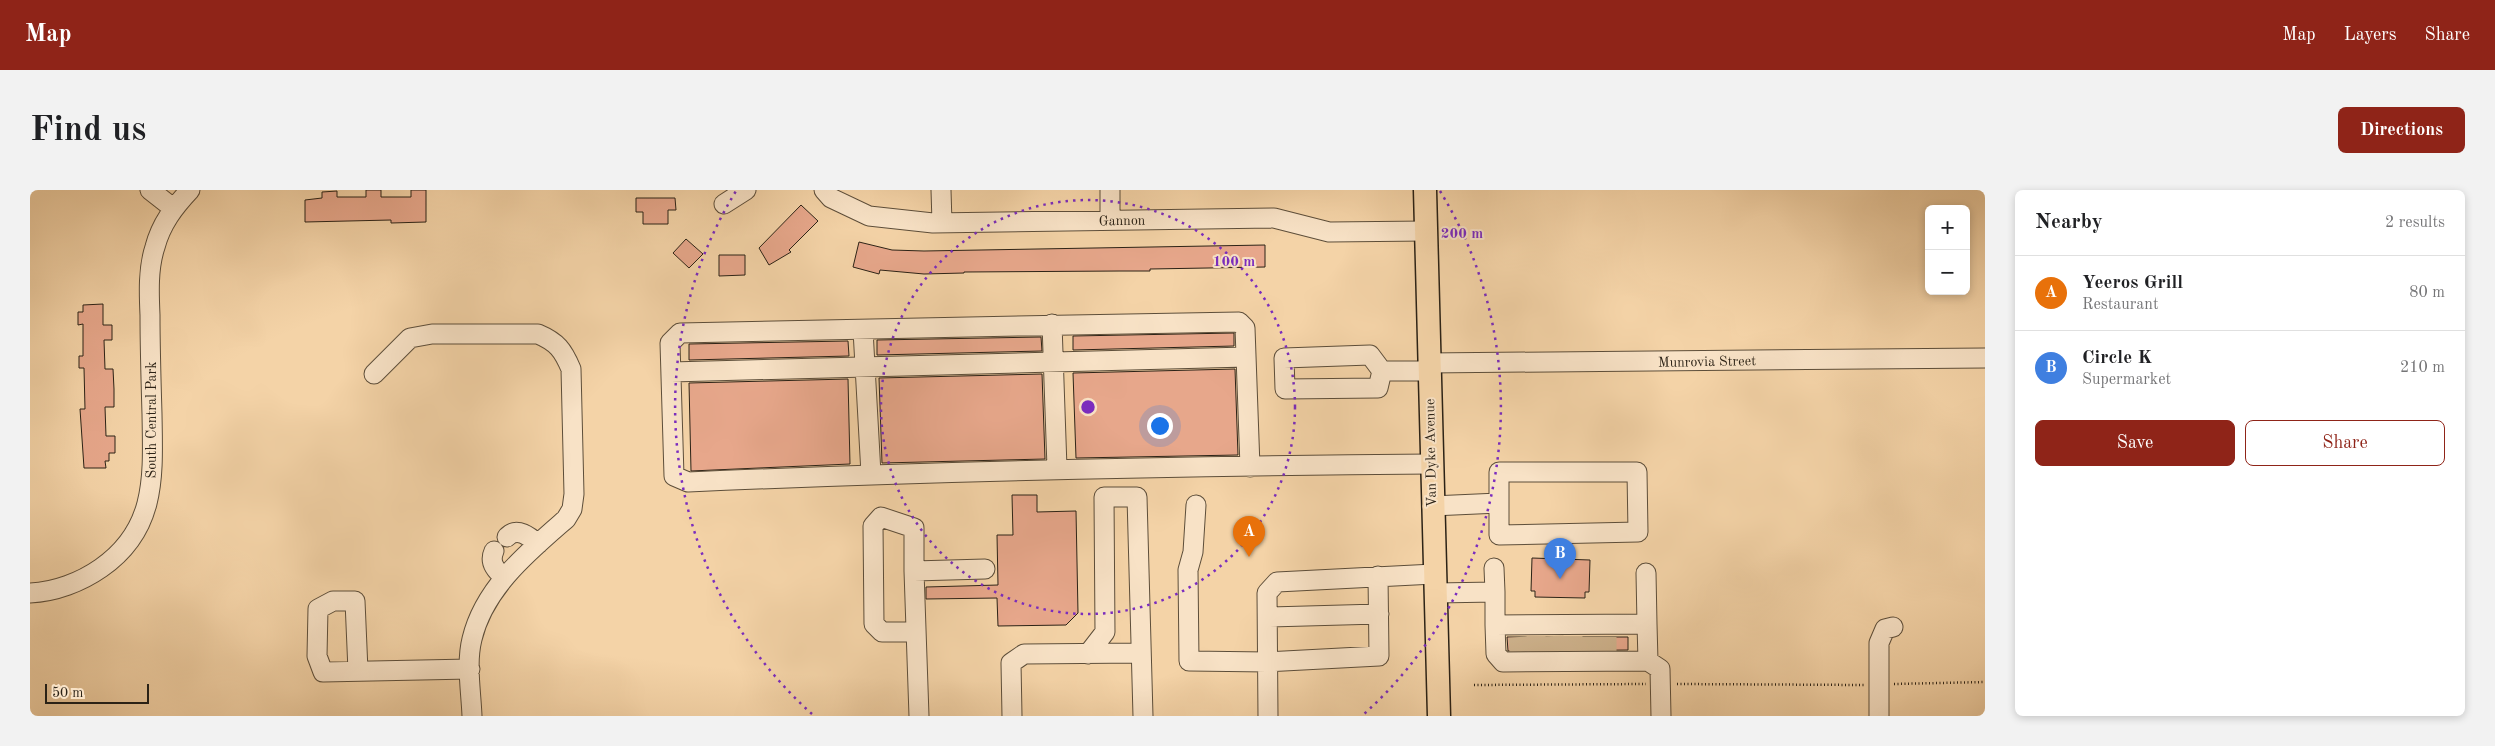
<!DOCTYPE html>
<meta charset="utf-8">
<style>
body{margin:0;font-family:"Old Standard TT",serif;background:#f2f2f2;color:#202124}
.controls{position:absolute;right:15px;top:15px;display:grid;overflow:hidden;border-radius:8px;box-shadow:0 2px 8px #0003}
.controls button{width:45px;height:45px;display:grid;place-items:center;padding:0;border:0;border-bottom:1px solid #e0e0e0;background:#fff;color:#202124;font:25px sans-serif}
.scale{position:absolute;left:15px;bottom:12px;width:104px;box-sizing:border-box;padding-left:5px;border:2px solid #2b2216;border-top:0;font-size:14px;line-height:18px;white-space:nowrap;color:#2b2216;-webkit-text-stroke:4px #f8e2c6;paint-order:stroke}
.you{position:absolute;left:1129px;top:235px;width:18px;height:18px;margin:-12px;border:4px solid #fff;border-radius:50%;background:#1a73e8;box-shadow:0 0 0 8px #1a73e833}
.badge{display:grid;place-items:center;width:32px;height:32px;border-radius:50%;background:#8f2418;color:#fff;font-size:16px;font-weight:700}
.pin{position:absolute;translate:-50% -41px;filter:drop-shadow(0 1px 2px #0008)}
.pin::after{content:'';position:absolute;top:26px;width:18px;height:15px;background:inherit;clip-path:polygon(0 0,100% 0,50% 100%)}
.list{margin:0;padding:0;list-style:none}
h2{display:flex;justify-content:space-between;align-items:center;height:65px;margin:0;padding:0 20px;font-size:21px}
h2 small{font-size:16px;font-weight:400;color:#757577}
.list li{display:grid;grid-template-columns:32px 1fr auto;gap:15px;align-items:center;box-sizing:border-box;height:75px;padding:0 20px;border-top:1px solid #e0e0e0}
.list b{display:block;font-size:19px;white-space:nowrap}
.list p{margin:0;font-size:16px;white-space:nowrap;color:#757577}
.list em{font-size:16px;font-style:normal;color:#757577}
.actions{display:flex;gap:10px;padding:15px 20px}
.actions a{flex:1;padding:11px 0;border:1px solid #8f2418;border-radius:8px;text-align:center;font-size:18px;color:#8f2418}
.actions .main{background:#8f2418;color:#fff}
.map{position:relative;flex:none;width:1955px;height:526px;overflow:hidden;border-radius:8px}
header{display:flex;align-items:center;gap:30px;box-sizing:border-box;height:70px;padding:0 25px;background:#8f2418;color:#fff}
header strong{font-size:24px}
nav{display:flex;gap:28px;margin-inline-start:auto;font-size:18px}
.intro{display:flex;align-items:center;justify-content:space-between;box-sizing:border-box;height:120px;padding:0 30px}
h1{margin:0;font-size:35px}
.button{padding:12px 22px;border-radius:8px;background:#8f2418;color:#fff;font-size:18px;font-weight:700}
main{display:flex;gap:30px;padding:0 30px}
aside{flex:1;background:#fff;border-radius:8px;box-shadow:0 2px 8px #0003}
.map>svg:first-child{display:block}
.building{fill:#e7a78b;stroke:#2b2216}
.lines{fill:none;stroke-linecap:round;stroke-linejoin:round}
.minor-tunnel{stroke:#ccb08a;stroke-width:19;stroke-dasharray:19 9;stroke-linecap:butt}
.minor-casing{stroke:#5d4e3a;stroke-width:21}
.major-casing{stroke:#2b2216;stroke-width:25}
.path{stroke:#2b2216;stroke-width:2.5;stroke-dasharray:1 2.5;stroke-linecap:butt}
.minor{stroke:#f8e2c6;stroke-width:19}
.major{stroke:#f4d3a7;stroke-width:22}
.ring{fill:none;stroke:#7b2cbf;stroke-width:2.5;stroke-dasharray:2.5 5}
.labels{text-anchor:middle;stroke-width:4;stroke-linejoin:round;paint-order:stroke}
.street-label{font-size:14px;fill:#2b2216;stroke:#f8e2c6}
.centre{fill:#7b2cbf;stroke:#f8e2c6;stroke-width:2.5}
.ring-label{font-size:15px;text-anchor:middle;font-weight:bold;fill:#7b2cbf;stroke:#f8e2c6;stroke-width:4;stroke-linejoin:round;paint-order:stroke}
</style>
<header>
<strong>Map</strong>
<nav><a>Map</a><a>Layers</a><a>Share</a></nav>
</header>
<div class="intro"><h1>Find us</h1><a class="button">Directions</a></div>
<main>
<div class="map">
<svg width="1955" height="526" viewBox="0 0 1955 526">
<rect width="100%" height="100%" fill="#f4d3a7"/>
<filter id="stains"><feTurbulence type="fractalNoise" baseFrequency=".004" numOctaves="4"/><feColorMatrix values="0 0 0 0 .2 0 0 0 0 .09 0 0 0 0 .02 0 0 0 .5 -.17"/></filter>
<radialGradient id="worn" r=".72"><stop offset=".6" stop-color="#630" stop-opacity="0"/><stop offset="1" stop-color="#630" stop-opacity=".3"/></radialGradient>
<path class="building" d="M336 0H351V7H381V0H396V32L361 33V30L275 32V10L292 8V2L307 1V7H336Z
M606 8H645L646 20H638V34H613V22H606Z
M771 15 788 31 759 60 761 62 739 75 729 58Z
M656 49 673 64 659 78 643 63Z
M829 52 862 60 894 61 1235 55V77L1120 79V81H1090L934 82V83L894 84 850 80 849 84 823 77Z
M689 65H715V85L689 86Z
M73 114V135H82V150H74L75 179H83L84 199V217H75L76 246H85V263H79V271H75L76 278H54L50 219H55L54 178H49V166H53V134L48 135V122H53V115Z
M1204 143V156L1043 160V146Z
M1011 147 1012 161 847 165V150Z
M818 151 819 166 659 170V154Z
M1205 179 1208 265 1046 268 1043 183Z
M1012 184 1015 269 852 273 849 188Z
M818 189 820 274 661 281 659 193Z
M982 305H1007V322L1046 321 1048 423 1036 435 968 436 967 408 896 409V397L968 395 967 345H983Z
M1502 368 1560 370 1559 402H1555V408L1505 407V401H1501Z
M1477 447H1598V460L1478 461Z"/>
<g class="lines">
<path class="minor-tunnel" d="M1506 446V462
M1524 446 1525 462
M1543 446V462
M1488 447 1489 462
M1560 447V462
M1577 447V462"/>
<defs>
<path id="minor" d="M120 0 143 18
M794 0 801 8 839 26 903 33 1244 28 1299 42 1396 41
M911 0 912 33
M1080 0V30
M694 14 716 0
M1022 134 1027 278
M833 140 841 284
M1340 165 1352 181 1348 198 1255 199 1254 168Z
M1398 173 1955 168
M1352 181H1398
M641 182 1216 167
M344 184 380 148 402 144H508C527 152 533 160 541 179L544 304 542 319 536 329C498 362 454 398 442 449 436 473 441 501 442 526
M1220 277 1215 138 1209 132C1023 134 836 140 650 143L640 153 644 286 658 292C905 281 1153 276 1401 274
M1166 315 1163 362 1158 380 1159 471 1237 472 1349 466 1348 386
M1402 316 1469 313V282H1607L1608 342 1469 345V313
M477 347C487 336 500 347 508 354
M464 361C459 372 465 380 474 387
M1464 378 1465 402
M884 381V338L851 327 843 336 844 434 852 442H885
M1616 383 1617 434
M0 403C25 402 51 392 71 378 127 339 123 286 122 224 121 191 120 158 120 125 119 103 118 78 125 57 131 34 144 17 160 0
M1406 403 1465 402V435L1617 434 1618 471 1630 479 1631 526
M1238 427 1349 424
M1465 435 1466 464 1473 472 1618 471
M1058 464 1075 442 1074 307H1107L1113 526
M328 481 325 411H303L288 419 287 466 293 482 440 479
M889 526 884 381 955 379
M982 526 981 473 994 464 1110 463
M1238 526 1237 403 1247 392 1404 384
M1849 526V453L1855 439 1863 437"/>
<path id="major" d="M1395 0 1409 526"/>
</defs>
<use href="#minor" class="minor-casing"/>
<use href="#major" class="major-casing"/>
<path class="path" d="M1647 494 1834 495
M1864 494 1955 492
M1444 495 1616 494"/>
<use href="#minor" class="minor"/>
<use href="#major" class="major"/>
</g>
<g class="ring">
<circle cx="1058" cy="217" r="207"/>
<path d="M782 524A413 413 0 0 1 706 1M1410 1A413 413 0 0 1 1334 524"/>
</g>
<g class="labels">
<g class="street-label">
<text transform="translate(1092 30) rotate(-1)" y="5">Gannon</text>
<text transform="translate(1677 171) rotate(-1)" y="5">Munrovia Street</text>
<text transform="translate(121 230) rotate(-90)" y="5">South Central Park</text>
<text transform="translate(1400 263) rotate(-91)" y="5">Van Dyke Avenue</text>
</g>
</g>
<circle cx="1058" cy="217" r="8" class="centre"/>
<g class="ring-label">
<text x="1432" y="48">200 m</text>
<text x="1204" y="76">100 m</text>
</g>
<rect width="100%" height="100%" filter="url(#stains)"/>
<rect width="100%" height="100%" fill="url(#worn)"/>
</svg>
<div class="controls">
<button>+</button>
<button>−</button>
</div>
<div class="scale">50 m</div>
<div class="you"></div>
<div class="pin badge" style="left:1219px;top:367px;background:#e8710a">A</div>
<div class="pin badge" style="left:1530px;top:389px;background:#3f7fe0">B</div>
</div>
<aside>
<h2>Nearby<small>2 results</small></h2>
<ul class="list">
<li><span class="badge" style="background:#e8710a">A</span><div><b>Yeeros Grill</b><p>Restaurant</p></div><em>80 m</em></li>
<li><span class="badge" style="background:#3f7fe0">B</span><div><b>Circle K</b><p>Supermarket</p></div><em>210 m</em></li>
</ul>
<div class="actions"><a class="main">Save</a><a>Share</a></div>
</aside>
</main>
